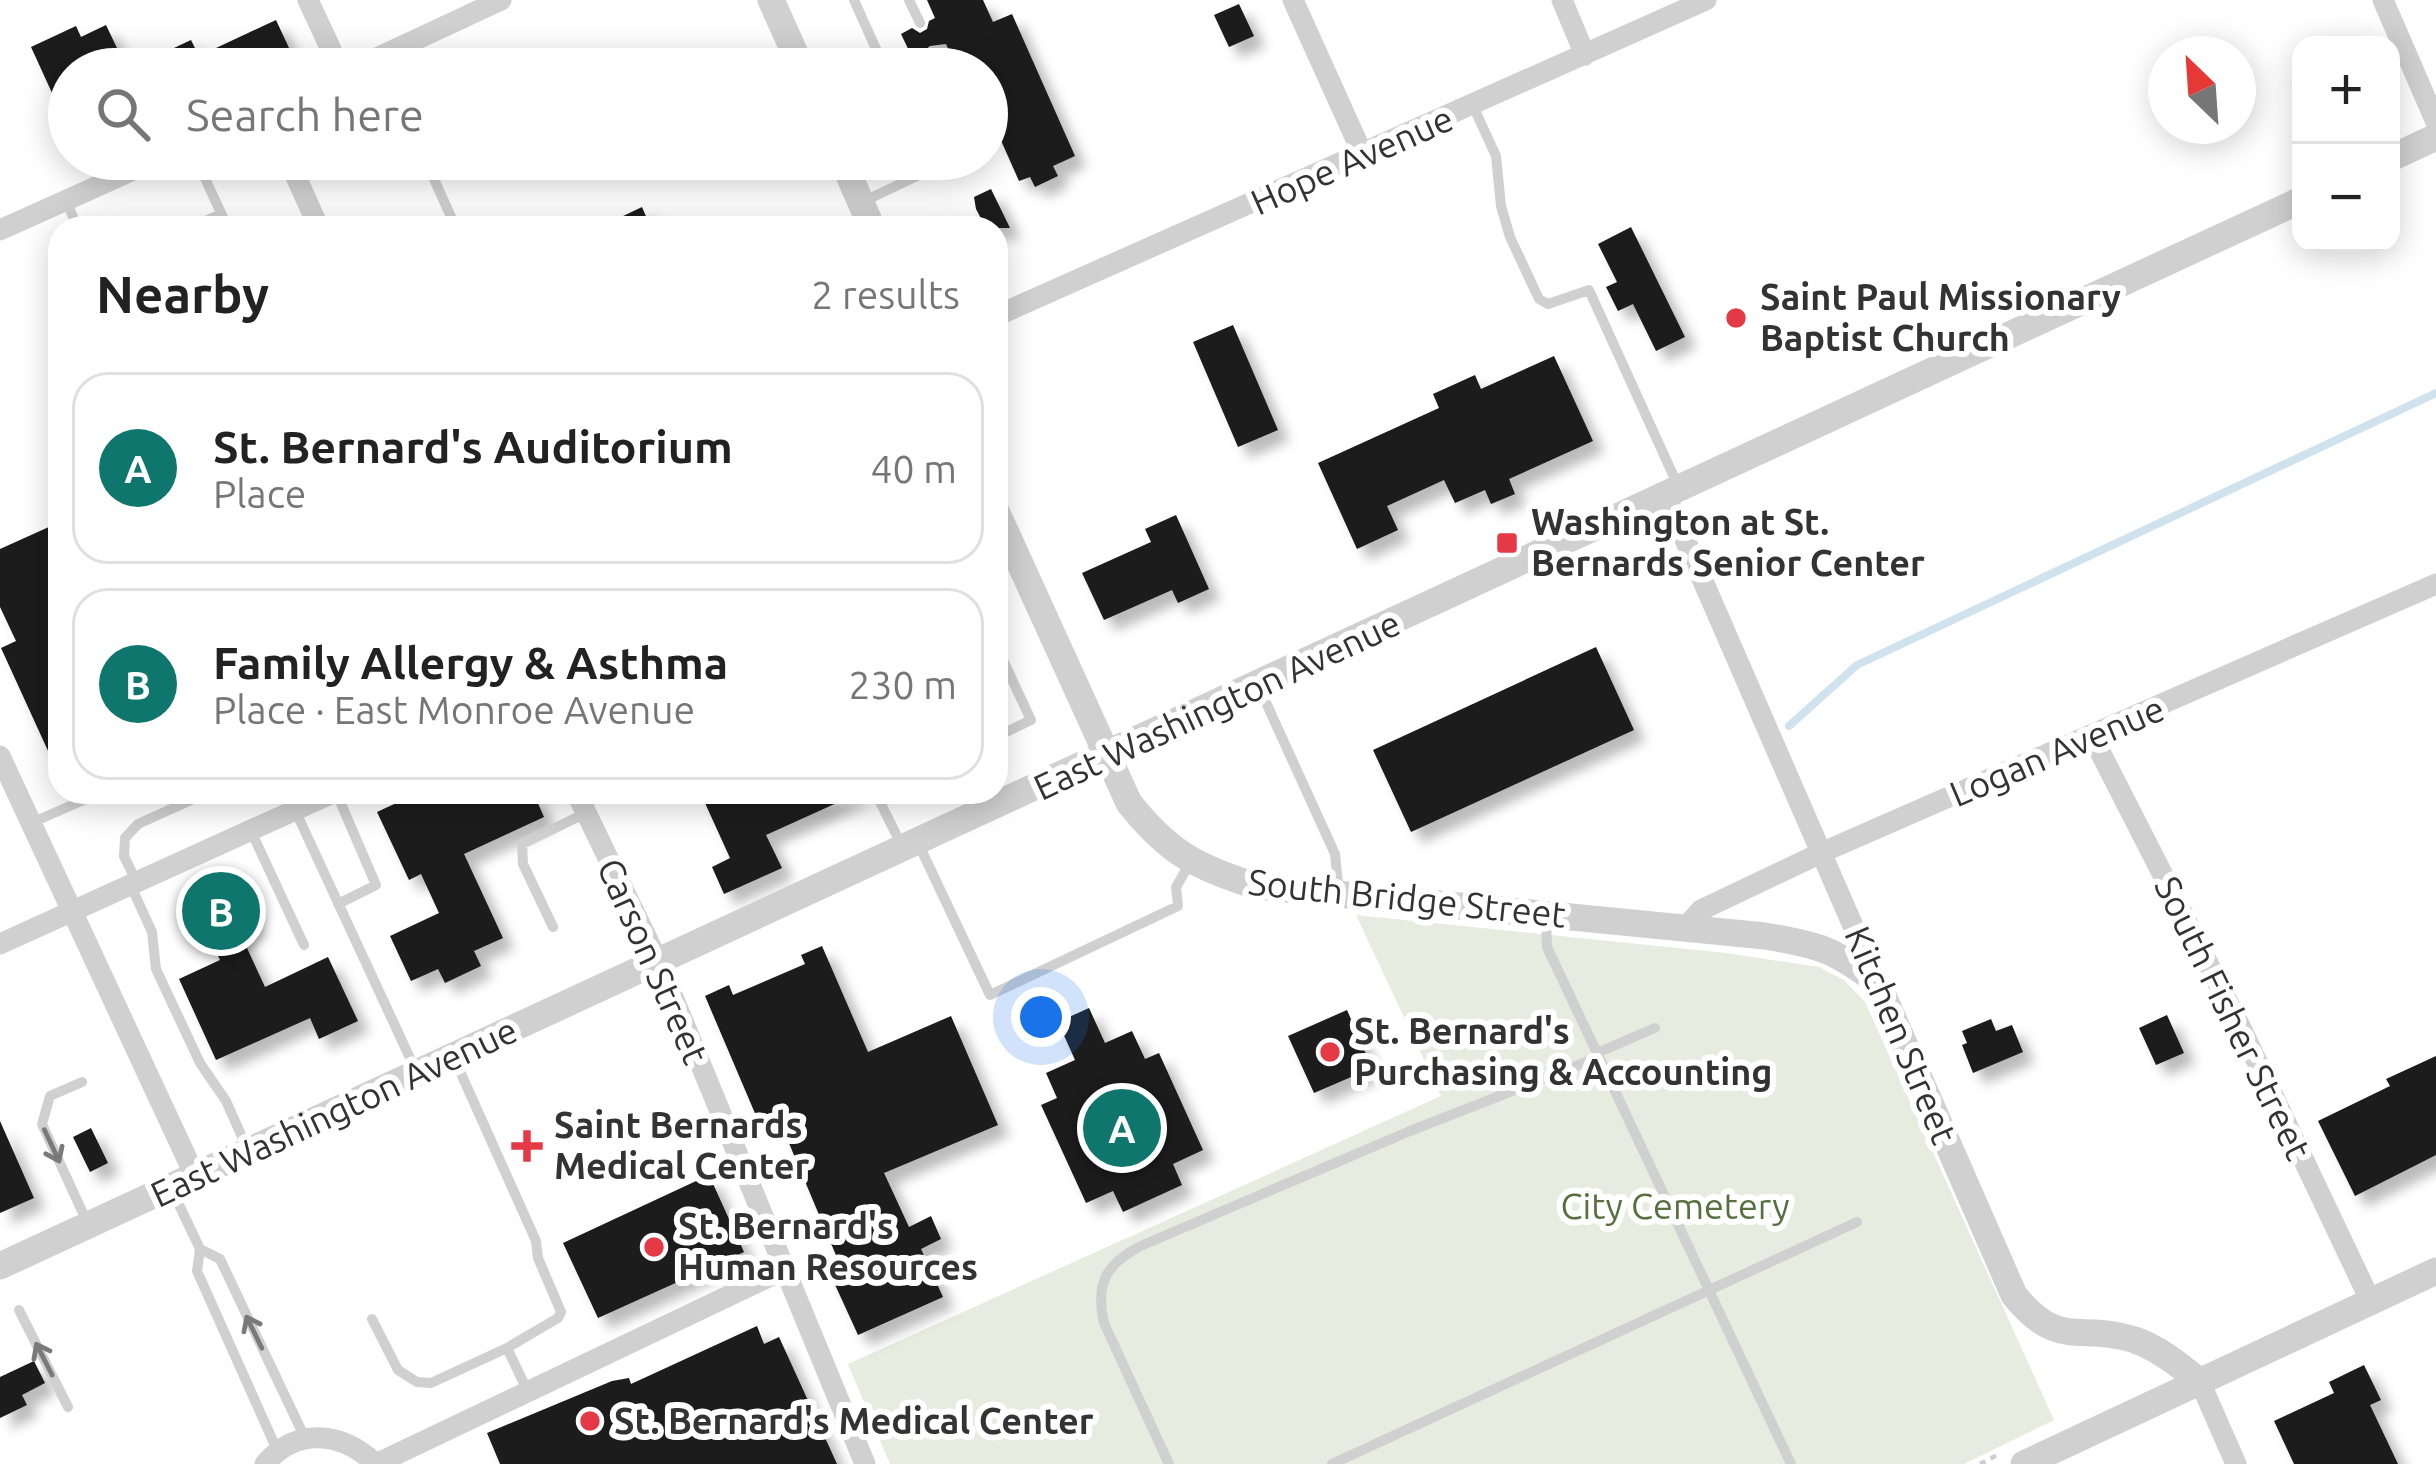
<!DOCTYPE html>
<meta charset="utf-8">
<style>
body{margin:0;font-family:Ubuntu,sans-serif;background:#f6f6f6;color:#222}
.controls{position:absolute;right:36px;top:36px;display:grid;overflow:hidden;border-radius:24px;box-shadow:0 6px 30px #0003}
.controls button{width:108px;height:108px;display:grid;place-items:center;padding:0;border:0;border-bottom:3px solid #e0e0e0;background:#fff;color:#222;font:60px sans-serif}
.compass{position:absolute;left:2148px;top:36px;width:108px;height:108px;border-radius:50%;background:#fff;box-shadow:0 6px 30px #0003;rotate:335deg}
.you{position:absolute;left:1041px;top:1017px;width:42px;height:42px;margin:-30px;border:9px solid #fff;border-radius:50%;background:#1a73e8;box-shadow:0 0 0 18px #1a73e833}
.badge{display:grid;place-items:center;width:78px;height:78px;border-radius:50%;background:#0f766e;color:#fff;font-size:39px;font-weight:700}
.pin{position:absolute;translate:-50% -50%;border:6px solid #fff;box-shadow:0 3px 12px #0006}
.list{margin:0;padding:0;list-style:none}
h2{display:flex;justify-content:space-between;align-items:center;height:156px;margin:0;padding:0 48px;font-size:51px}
h2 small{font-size:39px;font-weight:400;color:#767676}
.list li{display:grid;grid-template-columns:78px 1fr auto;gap:36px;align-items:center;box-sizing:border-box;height:192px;margin:0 24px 24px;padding:0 24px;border:3px solid #e0e0e0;border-radius:36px}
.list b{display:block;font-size:45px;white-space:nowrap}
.list p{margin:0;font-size:39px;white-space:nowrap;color:#767676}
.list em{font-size:39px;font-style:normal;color:#767676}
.icon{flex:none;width:66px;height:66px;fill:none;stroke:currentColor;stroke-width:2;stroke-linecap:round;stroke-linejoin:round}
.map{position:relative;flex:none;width:2436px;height:1464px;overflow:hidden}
.search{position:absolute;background:#fff;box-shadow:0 6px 30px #0003;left:48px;top:48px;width:960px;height:132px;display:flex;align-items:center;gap:30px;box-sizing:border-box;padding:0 42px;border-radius:66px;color:#767676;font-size:45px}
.panel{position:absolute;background:#fff;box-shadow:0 6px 30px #0003;left:48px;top:216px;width:960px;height:588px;border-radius:36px}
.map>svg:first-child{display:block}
.green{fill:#e6ecdf}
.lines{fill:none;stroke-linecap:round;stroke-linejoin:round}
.stream{stroke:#cfe2ee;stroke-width:8}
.building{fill:#1a1a1a;filter:url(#shadow)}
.path{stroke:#cdcdcd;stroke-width:4.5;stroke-dasharray:6 6;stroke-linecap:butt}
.service{stroke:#d0d0d0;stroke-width:10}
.minor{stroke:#d0d0d0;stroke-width:21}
.tertiary{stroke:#d0d0d0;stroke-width:27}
.oneway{stroke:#7a7a7a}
.poi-dot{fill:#e63946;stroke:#fff;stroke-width:4.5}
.labels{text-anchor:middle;stroke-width:12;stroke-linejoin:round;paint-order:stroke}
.street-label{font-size:36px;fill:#333;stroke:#fff}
.poi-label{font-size:36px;font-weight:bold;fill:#333;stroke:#fff;text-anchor:start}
.park-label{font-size:36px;fill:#56703f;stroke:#fff}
</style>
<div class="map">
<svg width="2436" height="1464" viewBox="0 0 2436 1464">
<defs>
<filter id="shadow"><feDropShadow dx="11" dy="11" stdDeviation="6" flood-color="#0004"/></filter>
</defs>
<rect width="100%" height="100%" fill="#fff"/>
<path class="green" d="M1356 915 1726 953 1819 967 1844 980 1865 1002 2054 1420 1964 1464H890L848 1364 1441 1096Z"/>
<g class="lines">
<path class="stream" d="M1789 726 1857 665 2436 393"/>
</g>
<path class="building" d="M927 0H983L993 22 1012 14 1075 156 1053 166 1058 176 1035 187 1030 177 1019 181 987 109V69H957L946 44 930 46 913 59 901 34 912 28 920 33 927 29 929 21 935 18Z
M1239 4 1254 36 1229 47 1214 15Z
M276 20 296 63 283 69H129L191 40 199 56Z
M106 25 127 69H69V130L31 47 76 26 81 37Z
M991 189 1010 228H986L976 209 974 197Z
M642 207 651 228H598Z
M1631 227 1685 337 1656 351 1633 304 1618 311 1606 287 1617 282 1598 244Z
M1233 325 1278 430 1238 447 1193 342Z
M1554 356 1593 441 1509 479 1515 494 1491 504 1485 490 1455 503 1444 480 1387 506 1398 530 1357 549 1318 463 1439 408 1433 394 1475 375 1481 389Z
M1176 515 1209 589 1178 603 1172 590 1104 620 1082 573 1151 542 1145 529Z
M60 522V777L1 648 16 641 0 607V549Z
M1596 647 1634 730 1411 832 1373 750Z
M420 792H533L544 817 464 854 503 938 474 951 481 966 445 983 438 969 411 981 390 936 439 913 421 874 409 880 377 812Z
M700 792H861L766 835 782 868 724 894 712 867 730 858Z
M230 876 254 926 240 933 265 987 328 957 358 1021 319 1039 310 1018 216 1060 179 979 220 960 189 895Z
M822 946 868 1052 951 1016 998 1125 884 1173 909 1227 931 1216 941 1239 921 1249 943 1297 858 1335 826 1265 838 1260 778 1117 760 1125 705 996 729 985 733 995 805 964 801 955Z
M1089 1008 1105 1043 1132 1031 1145 1059 1159 1053 1203 1150 1173 1164 1182 1185 1123 1212 1113 1191 1086 1203 1041 1105 1057 1098 1046 1073 1075 1060 1058 1022Z
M1347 1010 1372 1068 1314 1093 1288 1036Z
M2167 1015 2184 1053 2156 1065 2139 1028Z
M1991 1019 1996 1031 2012 1025 2023 1052 1973 1073 1962 1045 1967 1043 1962 1031Z
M2436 1056V1155L2355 1196 2318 1121 2390 1086 2386 1079Z
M0 1121 34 1198 0 1213Z
M91 1128 108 1163 90 1172 73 1137Z
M709 1175 744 1252 598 1318 563 1243Z
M757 1326 764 1344 779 1337 837 1464H500L487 1433 612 1381 629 1378 631 1384Z
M34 1361 45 1383 22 1395 27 1405 0 1418V1377Z
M2364 1365 2381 1400 2370 1405 2398 1464H2294L2274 1421 2334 1393 2329 1382Z"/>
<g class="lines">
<path class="path" d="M1980 1464 1999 1454"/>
<path class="service" d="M854 0 885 69
M909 0 920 23
M934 55 935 69
M1473 106 1496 156 1501 206 1510 237 1539 299 1548 304 1589 290 1679 488
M196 159 228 228
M425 159 456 228
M66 201 78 228
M864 201 932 169 927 159
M190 228 221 214
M996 645 1031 720 996 737
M1258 685 1335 854 1339 893
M336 792 376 885 338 904
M875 792 903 848
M295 810 416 1071
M31 823 102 792
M251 831 304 945
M918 843 990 995 1178 906 1176 887 1190 863
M137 883 124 856 125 838 138 824 209 792
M131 886 152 932 156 969 200 1063 226 1101 247 1148
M1546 918 1547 947 1791 1464
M553 927 523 864 522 844 586 813
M1597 1053 1655 1028
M82 1082 50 1096 42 1124 87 1222
M172 1190 200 1249
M19 1310 68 1407
M372 1319 398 1370 417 1382 431 1383 507 1348 558 1318 561 1312 538 1258 536 1241 454 1058
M507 1348 528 1392
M277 1450 197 1271 200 1249 220 1259 305 1438
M1169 1464 1104 1323C1095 1283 1106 1263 1143 1245L1410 1131 1599 1057
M1332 1464 1857 1222"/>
<path class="minor" d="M308 0 340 69
M1293 0 1363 155
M1562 0 1585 55
M2383 0 2436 122
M353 69 501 0
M288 159 319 228
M0 230 158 159
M996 316 1706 0
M1666 496 1877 981
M2092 736 2241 1028 2371 1302
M0 756 195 1176
M576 792 659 963 865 1464
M1685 928 1701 910 1823 852 2436 584
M0 944 335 792
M2200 1382 2236 1464
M265 1464C297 1426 342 1432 376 1464L783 1270"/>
<path class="tertiary" d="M771 0 802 69
M2391 158 2436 137
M842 159 872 228
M996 511 1129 803C1169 853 1196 867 1256 886L1765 936C1818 945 1834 949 1877 982L2014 1295C2059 1351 2079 1322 2135 1340 2160 1349 2179 1365 2200 1382
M0 1266 2301 200
M2024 1464 2436 1271"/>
</g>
<defs><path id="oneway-shaft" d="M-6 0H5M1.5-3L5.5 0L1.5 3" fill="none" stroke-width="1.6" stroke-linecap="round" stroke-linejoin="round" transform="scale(3)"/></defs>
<g class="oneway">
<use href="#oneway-shaft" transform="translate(52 1146) rotate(65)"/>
<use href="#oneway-shaft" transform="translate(254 1332) rotate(-116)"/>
<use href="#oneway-shaft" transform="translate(44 1359) rotate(-117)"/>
</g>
<g class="poi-dot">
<circle cx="1736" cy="318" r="12"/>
<rect x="1495" y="531" width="24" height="24" rx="6"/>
<circle cx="1330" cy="1052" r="12"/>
<path d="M521 1128h12v12h12v12h-12v12h-12v-12h-12v-12h12z"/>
<circle cx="654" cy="1247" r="12"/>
<circle cx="590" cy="1421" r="12"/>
</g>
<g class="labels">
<g class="street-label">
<text transform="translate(1352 160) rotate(-24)" y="13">Hope Avenue</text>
<text transform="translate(1217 705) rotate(-25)" y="13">East Washington Avenue</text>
<text transform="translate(2057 751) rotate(-23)" y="13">Logan Avenue</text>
<text transform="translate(1407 898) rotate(6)" y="13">South Bridge Street</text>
<text transform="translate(653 961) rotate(66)" y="13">Carson Street</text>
<text transform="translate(2233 1018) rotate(64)" y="13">South Fisher Street</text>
<text transform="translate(1901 1035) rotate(67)" y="13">Kitchen Street</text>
<text transform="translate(334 1112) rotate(-25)" y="13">East Washington Avenue</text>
</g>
<g class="poi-label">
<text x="1760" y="310">Saint Paul Missionary<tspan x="1760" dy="41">Baptist Church</tspan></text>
<text x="1531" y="535">Washington at St.<tspan x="1531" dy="41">Bernards Senior Center</tspan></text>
<text x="1354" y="1044">St. Bernard's<tspan x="1354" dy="41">Purchasing &amp; Accounting</tspan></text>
<text x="554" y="1138">Saint Bernards<tspan x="554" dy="41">Medical Center</tspan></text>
<text x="678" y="1239">St. Bernard's<tspan x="678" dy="41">Human Resources</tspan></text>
<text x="614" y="1434">St. Bernard's Medical Center</text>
</g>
<g class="park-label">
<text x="1675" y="1219">City Cemetery</text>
</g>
</g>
</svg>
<div class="controls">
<button>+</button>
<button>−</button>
</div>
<svg class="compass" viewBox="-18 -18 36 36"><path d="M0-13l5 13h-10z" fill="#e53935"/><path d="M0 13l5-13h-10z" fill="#767676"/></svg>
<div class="you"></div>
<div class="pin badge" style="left:1122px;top:1128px">A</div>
<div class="pin badge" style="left:221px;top:911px">B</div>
<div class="search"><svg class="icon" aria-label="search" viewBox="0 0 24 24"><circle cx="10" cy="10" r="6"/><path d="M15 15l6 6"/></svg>Search here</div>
<section class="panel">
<h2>Nearby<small>2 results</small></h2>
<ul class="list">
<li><span class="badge">A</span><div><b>St. Bernard's Auditorium</b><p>Place</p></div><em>40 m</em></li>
<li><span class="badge">B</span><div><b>Family Allergy &amp; Asthma</b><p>Place · East Monroe Avenue</p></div><em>230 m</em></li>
</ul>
</section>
</div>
